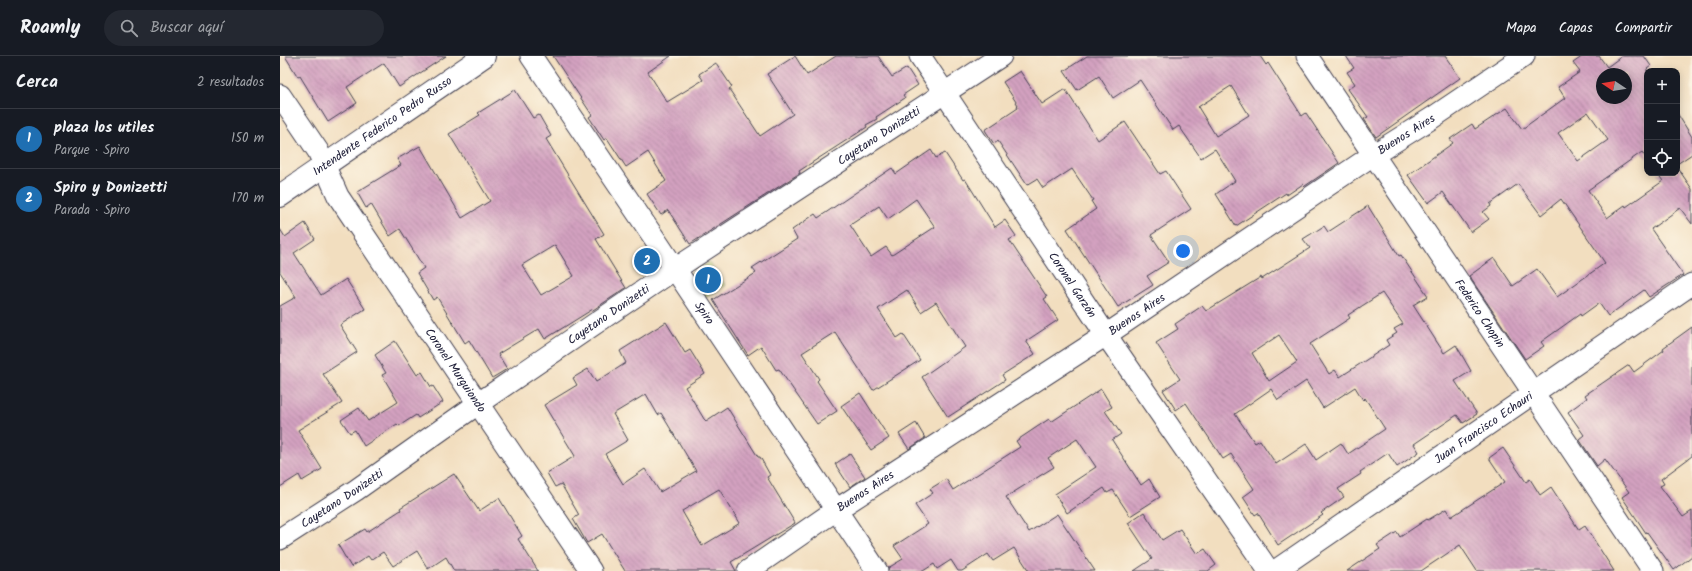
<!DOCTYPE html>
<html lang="es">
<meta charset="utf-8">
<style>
body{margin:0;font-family:Kalam,sans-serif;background:#242831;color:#f1f3f6}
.controls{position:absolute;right:12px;top:12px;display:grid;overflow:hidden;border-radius:8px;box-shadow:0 2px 10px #0003}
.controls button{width:36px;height:36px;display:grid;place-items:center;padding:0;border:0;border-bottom:1px solid #363941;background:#171b24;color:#f1f3f6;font:20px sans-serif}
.compass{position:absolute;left:1316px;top:12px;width:36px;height:36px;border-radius:50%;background:#171b24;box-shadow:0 2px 10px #0003;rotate:282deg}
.you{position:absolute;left:903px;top:195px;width:14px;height:14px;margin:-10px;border:3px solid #fff;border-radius:50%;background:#1a73e8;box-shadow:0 0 0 6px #1a73e833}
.badge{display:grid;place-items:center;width:26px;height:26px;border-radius:50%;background:#1f6fb2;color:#fff;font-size:13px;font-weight:700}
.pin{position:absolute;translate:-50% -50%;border:2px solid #fff;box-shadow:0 1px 4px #0006}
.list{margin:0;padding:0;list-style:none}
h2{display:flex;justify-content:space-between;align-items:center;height:52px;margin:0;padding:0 16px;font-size:17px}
h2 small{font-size:13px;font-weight:400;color:#9ea1a6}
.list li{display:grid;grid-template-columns:26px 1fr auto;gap:12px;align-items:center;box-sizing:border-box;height:60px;padding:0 16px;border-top:1px solid #363941}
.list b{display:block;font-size:15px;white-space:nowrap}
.list p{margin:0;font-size:13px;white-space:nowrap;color:#9ea1a6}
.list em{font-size:13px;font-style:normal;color:#9ea1a6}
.icon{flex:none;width:22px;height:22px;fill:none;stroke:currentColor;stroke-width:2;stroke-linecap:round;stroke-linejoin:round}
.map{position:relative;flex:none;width:1412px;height:515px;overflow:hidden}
header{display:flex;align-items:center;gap:24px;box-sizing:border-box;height:56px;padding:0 20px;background:#171b24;border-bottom:1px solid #363941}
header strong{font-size:19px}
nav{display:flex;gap:22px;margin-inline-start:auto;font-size:14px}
.search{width:280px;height:36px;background:#242831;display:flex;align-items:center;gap:10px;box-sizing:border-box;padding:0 14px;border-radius:22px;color:#9ea1a6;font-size:15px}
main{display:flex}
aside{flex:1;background:#171b24}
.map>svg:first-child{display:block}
.park{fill:url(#park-dots);stroke:#727c5a}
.building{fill:url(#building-back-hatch);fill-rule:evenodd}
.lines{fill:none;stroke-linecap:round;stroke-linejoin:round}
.street-casing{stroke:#413e4f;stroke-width:23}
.secondary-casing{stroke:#413e4f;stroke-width:24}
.street{stroke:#fff;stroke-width:21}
.secondary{stroke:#fff;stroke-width:22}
.labels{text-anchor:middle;stroke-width:3;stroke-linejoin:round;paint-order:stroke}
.street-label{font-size:12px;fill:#22223b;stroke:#fcf5e5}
</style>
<header>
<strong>Roamly</strong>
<div class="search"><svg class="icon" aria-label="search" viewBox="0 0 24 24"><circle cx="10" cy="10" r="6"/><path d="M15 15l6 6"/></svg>Buscar aquí</div>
<nav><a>Mapa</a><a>Capas</a><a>Compartir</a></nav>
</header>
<main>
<aside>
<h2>Cerca<small>2 resultados</small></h2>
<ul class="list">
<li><span class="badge">1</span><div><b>plaza los utiles</b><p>Parque · Spiro</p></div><em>150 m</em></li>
<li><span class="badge">2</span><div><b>Spiro y Donizetti</b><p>Parada · Spiro</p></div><em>170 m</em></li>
</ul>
</aside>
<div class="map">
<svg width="1412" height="515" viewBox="0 0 1412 515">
<defs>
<pattern id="park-dots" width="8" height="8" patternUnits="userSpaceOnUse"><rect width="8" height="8" fill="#c2d578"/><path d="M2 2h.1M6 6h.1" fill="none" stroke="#a6b769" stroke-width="1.8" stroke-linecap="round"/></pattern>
<pattern id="building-back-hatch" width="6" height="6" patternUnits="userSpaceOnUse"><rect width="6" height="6" fill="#d3a1c0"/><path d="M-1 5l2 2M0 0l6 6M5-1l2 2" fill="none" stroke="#ab839d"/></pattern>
</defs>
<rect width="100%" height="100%" fill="#fcf5e5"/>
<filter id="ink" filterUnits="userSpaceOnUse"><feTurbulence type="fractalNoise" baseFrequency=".025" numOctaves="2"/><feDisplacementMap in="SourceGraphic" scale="8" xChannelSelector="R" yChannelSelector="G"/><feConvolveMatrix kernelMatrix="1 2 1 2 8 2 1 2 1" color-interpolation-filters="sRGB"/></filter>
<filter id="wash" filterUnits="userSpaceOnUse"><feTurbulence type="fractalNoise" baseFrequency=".012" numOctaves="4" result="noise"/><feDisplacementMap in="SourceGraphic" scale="16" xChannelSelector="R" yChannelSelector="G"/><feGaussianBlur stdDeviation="0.9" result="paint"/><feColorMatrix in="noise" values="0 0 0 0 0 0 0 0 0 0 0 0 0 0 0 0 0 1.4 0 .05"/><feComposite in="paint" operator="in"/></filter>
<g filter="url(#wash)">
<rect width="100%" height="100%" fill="#f2debf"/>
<path class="park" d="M429 206 445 229 425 242 410 218Z"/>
<g id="blocks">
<path class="building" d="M5 0H166L119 31 104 7 67 31 77 47 48 66 20 20 18 21Z
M273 0H391L368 16 387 46 423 24 419 18 436 7 452 31 449 33 480 80 513 58 487 18 515 0 527 19 556 0H598L612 21 627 12 638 29 623 39 625 42 596 61 597 63 586 69 587 71 519 115 520 117 410 188 388 154 381 159 367 138 386 125 368 96 346 111 327 82 324 84 309 61 312 59Z
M807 0H980L986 9 988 7 1022 60 1026 57 1059 107 1025 130 1023 128 1007 139 1006 137 956 170 936 138 955 125 935 93 921 102 899 70 893 74 860 24 833 42 819 20 797 34 784 15ZM951 30 969 59 936 80 918 51Z
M1066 0H1165L1180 22 1096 81 1084 63 1088 61 1068 33 1075 28 1067 16 1074 12Z
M1303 0H1319L1327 11 1342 0H1364L1371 10 1367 13V103L1362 96 1308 134 1327 162 1345 149 1346 151 1383 125 1377 117H1397V111L1412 133V168L1400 152 1371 173 1403 219 1369 241 1364 234 1328 260 1319 247 1301 260 1300 258 1261 286 1264 290 1245 303 1189 220 1214 202 1233 230 1257 213 1277 241 1325 207 1281 143 1261 159 1238 128 1210 148 1211 150 1203 156 1209 163 1191 176 1163 136 1148 147 1128 119 1173 87 1170 83 1192 68 1195 73 1227 52 1242 73 1285 42 1278 31 1300 16 1293 7ZM1322 18H1346V42H1322ZM1308 56 1328 84 1298 105 1278 77Z
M740 15 762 48 785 33 818 84 845 66 880 118 886 115 911 153 871 179 889 206 867 220 873 229 838 251 787 173 816 153 811 145 813 144 792 113 763 132 757 123 747 129 718 85 714 88 705 74 738 52 737 50 738 49 723 26Z
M235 34 253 62 259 59 271 80 266 83 324 178 316 183 346 232 313 254V253L265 283 259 273 218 298 227 313 212 322 189 284 185 287 157 241 153 244 137 217 144 212 120 173 110 180 91 148 86 152 77 136 121 109 117 103 140 90 182 162 210 145 169 78 200 59 198 57ZM275 189 294 220 261 239 242 209Z
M1397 57 1412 81V98L1397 108Z
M651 94 656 102 665 97 683 124 685 123 715 171 725 164 736 180 729 184 767 241 764 243 778 264 746 285 755 298 722 319 725 324 668 361 642 321 685 291 656 246 641 256 627 234 598 253 617 282 623 278 640 304 593 334 555 276 522 297 539 323 537 325 557 355 537 368 499 313 496 314 481 290 468 299 433 244 476 217 472 212 517 183 512 174 535 158 538 162 612 112 616 118ZM636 143 655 171 612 199 606 191 591 201 570 169 599 150 608 163Z
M1088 150 1119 200 1121 199 1148 240 1133 249 1164 297 1176 289 1191 315 1175 325 1197 358 1183 367 1177 359 1134 388 1139 396 1117 411 1108 397 1080 416 1081 418 1058 433 1064 441 1041 457 1043 459 998 489 978 457 975 459 963 441 974 433 951 398 943 403 906 347 896 354 883 334 900 323 876 287 898 273 895 268 922 250 926 255 981 221 982 223 1030 192 1023 183 1044 170 1048 176ZM1102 237 1123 268 1114 273 1117 277 1106 284 1109 289 1060 321 1055 314 1049 318 1030 288 1070 262 1068 259ZM999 279 1017 306 989 325 972 297ZM1026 325 1043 352 1075 331 1083 344 1085 342 1105 373 1068 398 1061 387 1036 404 1026 388 996 408 980 384 975 387 955 358 991 333 998 344Z
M25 167 35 183 14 197 41 239 66 223 85 253 60 269 77 296 43 318 62 347 18 374 42 413 22 425 19 419 0 431V250L16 241 0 216V173L5 181Z
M386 266 405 297 410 294 425 318 405 331 424 363 426 365 447 351 478 401H480L490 419 487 421 515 467 451 506 456 515H345L322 478 307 487 293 463 299 459 281 428 275 431 267 417 295 400 264 349 297 329 293 322 308 313 316 326 346 307 340 295ZM366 338 378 359 381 357 416 415 380 436 365 413 343 428 325 398 348 384 333 358ZM439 433 460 467 422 490 402 455Z
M1412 271V400L1381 423 1384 428 1380 430 1403 461 1412 455V500L1394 514 1367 476 1366 477 1342 441 1349 436 1325 403 1317 410 1299 383 1304 379 1288 356 1307 342 1305 339 1349 309 1354 316 1384 294 1383 292Z
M115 285 137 319 142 316 151 331 153 330 163 346 138 362 136 359 119 370 117 368 84 390 75 374 70 377 61 364 79 352 88 365 118 346 102 319 106 317 95 299Z
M821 333 832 351 825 355 841 378 832 384 861 429 869 423 880 441 850 460 833 434 827 437 824 432 787 457 775 438 816 411 797 383 768 402 774 411 726 441 749 476 777 458 815 515H749L734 492 713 505 708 498 682 515H678L671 504 657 513 654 508 643 515H609L608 512 623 503 614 490 648 468 635 449 653 437 650 433 666 423 673 434 740 391 736 385 769 363 771 366Z
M580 337 609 382 591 394 561 350Z
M636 367 645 382 629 393 619 378Z
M1223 392 1246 426 1250 423 1260 439 1271 431 1299 474 1305 470 1334 515H1197L1180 489 1141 515H1067L1100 493 1097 489 1117 476 1120 481 1147 463 1148 464 1166 453 1171 461 1225 426 1209 402Z
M570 398 585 421 570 431 555 408Z
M174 418 199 455 219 442 242 480 238 483 258 515H174L166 501 148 513 137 495 113 510 103 496 91 504 88 500 71 511 58 489 85 473 87 476 121 454 120 452Z
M864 456 882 484 900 473 917 498 925 493 936 509 928 515H854L872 503 848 467Z"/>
</g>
</g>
<g filter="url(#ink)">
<use href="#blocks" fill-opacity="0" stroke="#413e4f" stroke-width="1"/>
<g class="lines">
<defs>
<g id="street">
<path id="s1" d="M251 0 379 189 597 515"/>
<path id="s2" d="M640 0 826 279 989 515"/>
<path id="s3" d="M1027 0 1373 515"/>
<path id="s4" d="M0 39 38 95 58 140 311 515"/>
<path id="s5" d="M0 483 76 434 199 347 395 213 721 0"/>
<path id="s6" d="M468 515 556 454 826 279 1093 99 1152 62 1244 0"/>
<path id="s7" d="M995 515 1412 228"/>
</g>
<g id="secondary">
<path id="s8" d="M0 140 204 0"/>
</g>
</defs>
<use href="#street" class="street-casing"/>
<use href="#secondary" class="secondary-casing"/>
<use href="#street" class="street"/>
<use href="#secondary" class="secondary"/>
</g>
</g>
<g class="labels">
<g class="street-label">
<text dy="4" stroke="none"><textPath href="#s8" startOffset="124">Intendente Federico Pedro Russo</textPath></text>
<text dy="4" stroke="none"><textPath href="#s6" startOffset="790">Buenos Aires</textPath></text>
<text dy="4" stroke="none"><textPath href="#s5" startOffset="722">Cayetano Donizetti</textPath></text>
<text dy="4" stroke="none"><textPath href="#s2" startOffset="275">Coronel Garzón</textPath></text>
<text dy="4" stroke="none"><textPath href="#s1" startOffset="310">Spiro</textPath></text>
<text dy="4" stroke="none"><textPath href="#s3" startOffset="310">Federico Chopin</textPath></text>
<text dy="4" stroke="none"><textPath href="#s5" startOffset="398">Cayetano Donizetti</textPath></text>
<text dy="4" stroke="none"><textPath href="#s6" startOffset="466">Buenos Aires</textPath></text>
<text dy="4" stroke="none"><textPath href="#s4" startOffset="327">Coronel Murguiondo</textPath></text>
<text dy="4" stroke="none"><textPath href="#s7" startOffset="253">Juan Francisco Echauri</textPath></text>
<text dy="4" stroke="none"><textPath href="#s6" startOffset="142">Buenos Aires</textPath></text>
<text dy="4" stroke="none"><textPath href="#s5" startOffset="74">Cayetano Donizetti</textPath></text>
</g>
</g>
</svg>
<div class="controls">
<button>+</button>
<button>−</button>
<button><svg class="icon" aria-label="locate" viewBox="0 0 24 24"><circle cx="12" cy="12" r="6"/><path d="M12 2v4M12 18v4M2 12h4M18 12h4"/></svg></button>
</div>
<svg class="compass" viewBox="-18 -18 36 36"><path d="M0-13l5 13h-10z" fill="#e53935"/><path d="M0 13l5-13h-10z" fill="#9ea1a6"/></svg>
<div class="you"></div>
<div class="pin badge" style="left:428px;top:224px">1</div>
<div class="pin badge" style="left:367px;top:205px">2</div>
</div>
</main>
